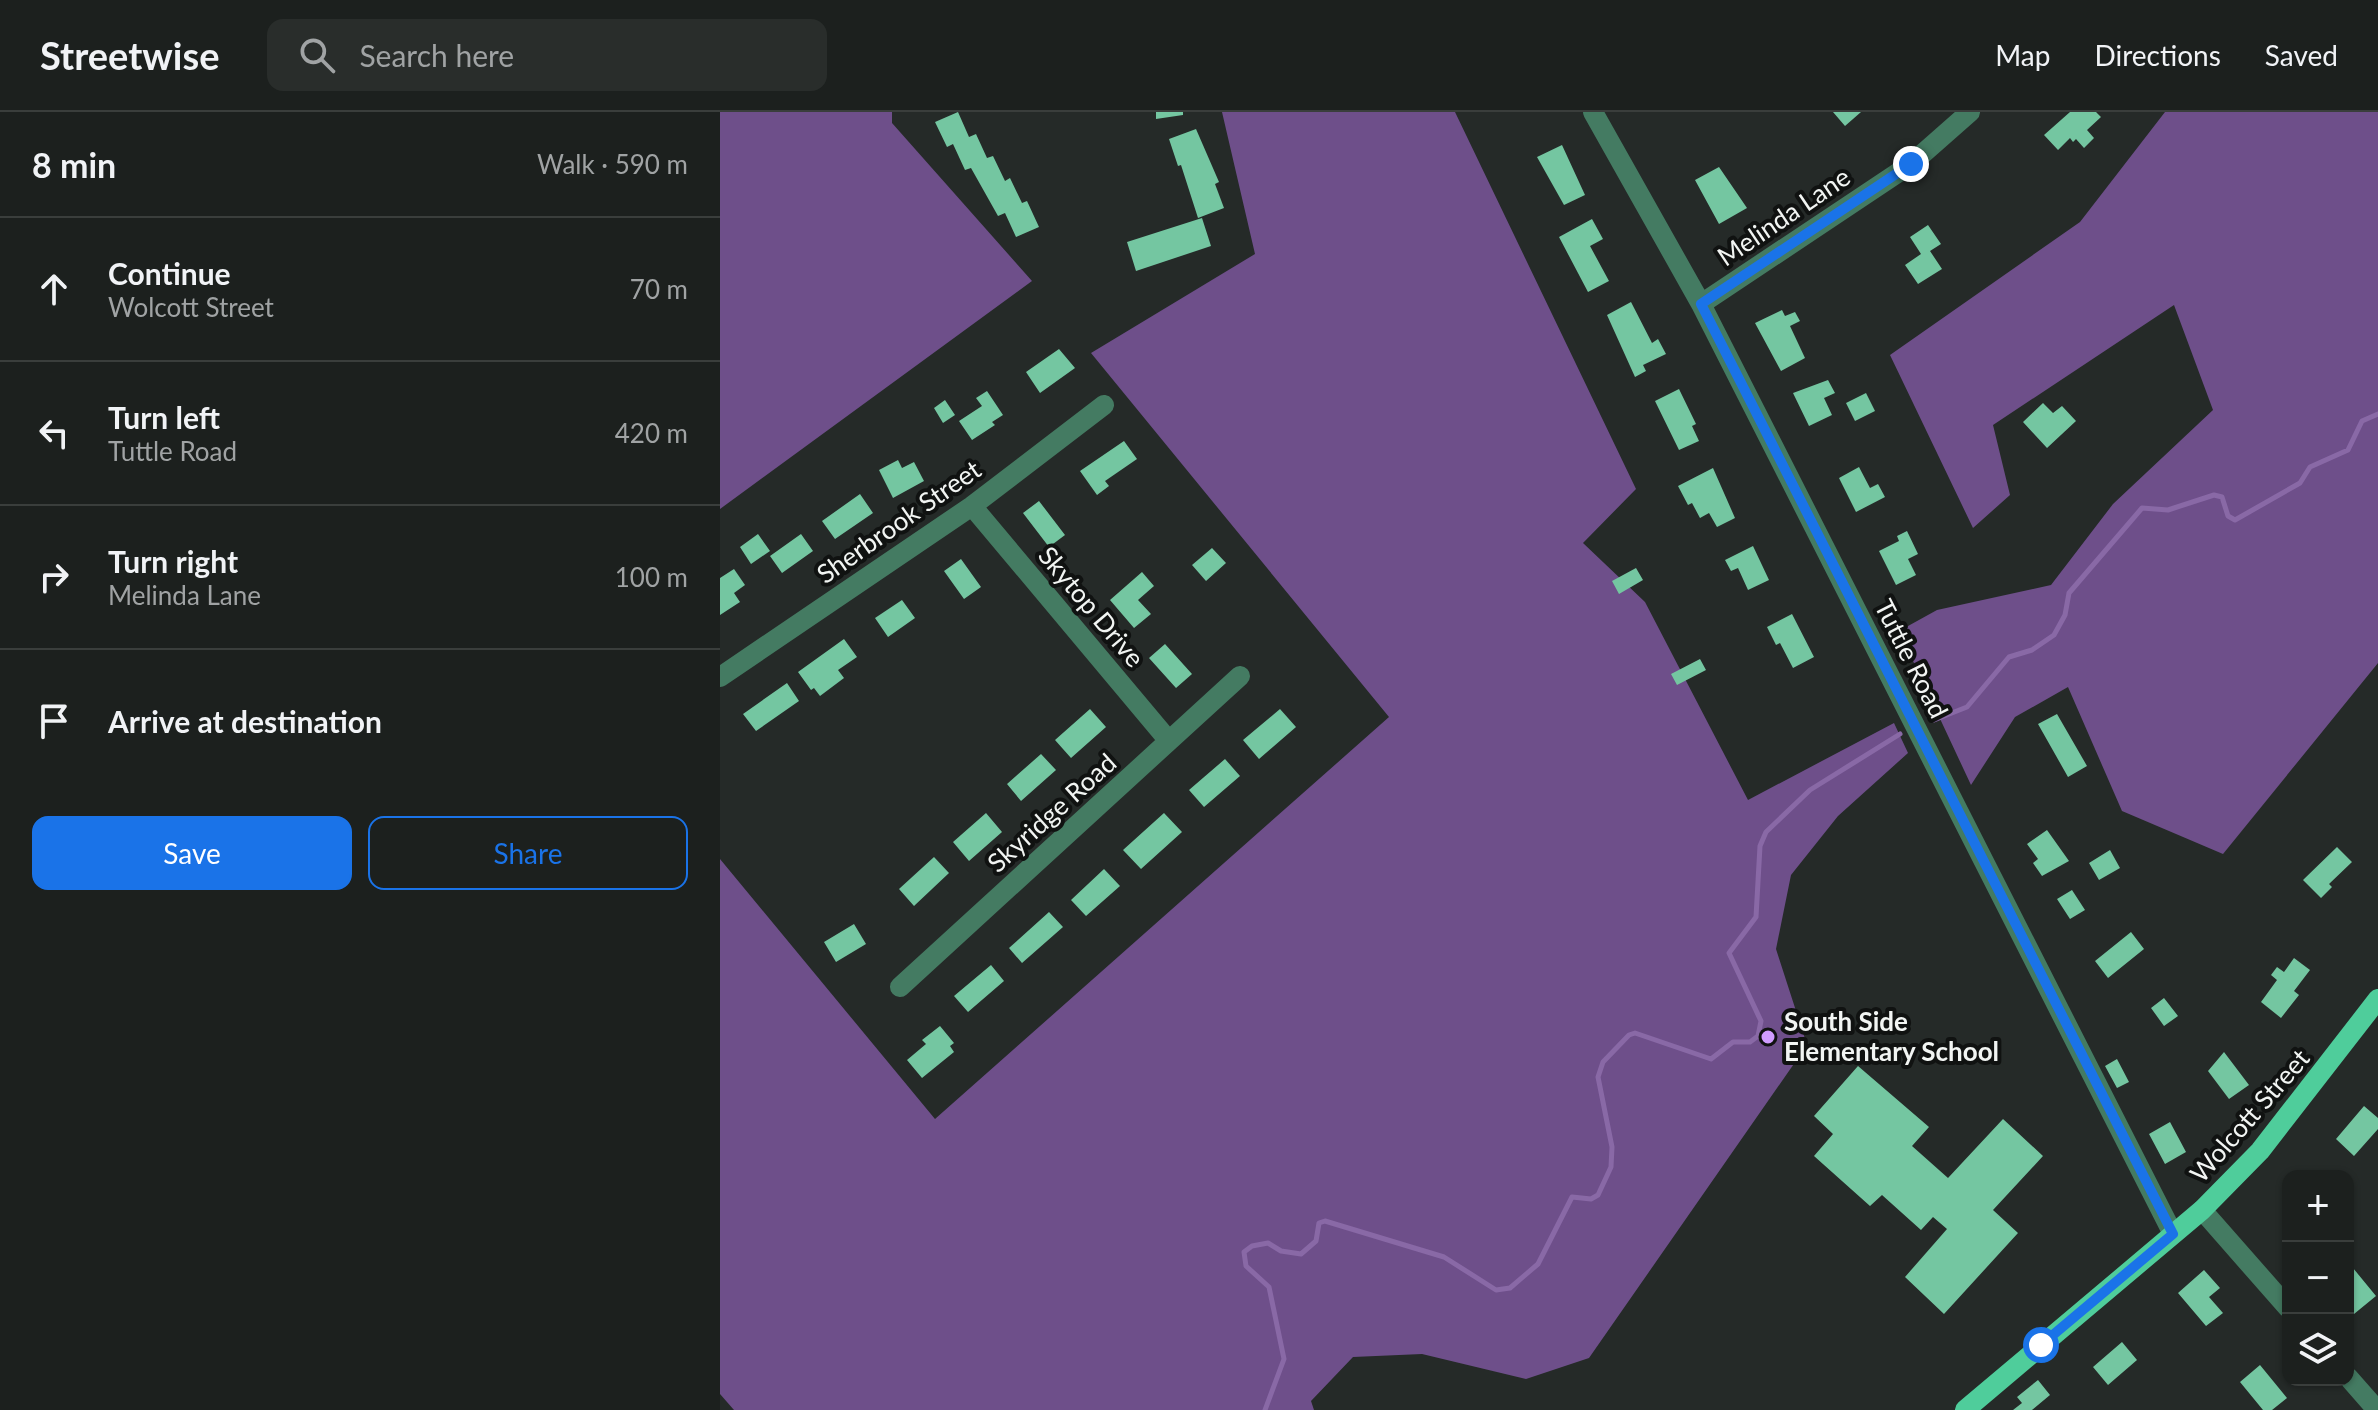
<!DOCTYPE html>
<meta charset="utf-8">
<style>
body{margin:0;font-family:Lato,sans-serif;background:#292d2b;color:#f1f3f6}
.controls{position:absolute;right:24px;bottom:24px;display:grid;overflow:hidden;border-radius:16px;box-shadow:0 2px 6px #0004}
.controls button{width:72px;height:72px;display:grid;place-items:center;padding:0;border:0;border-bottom:2px solid #3a3e3c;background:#1c201e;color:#f1f3f6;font:40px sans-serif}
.stop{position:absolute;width:24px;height:24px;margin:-18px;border:6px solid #1a73e8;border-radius:50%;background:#fff}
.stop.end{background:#1a73e8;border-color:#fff;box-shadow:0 2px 8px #0008}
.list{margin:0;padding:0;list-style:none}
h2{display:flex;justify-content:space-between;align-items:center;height:104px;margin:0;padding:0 32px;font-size:34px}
h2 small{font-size:26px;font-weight:400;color:#a0a3a4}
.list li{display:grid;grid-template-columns:52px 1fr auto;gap:24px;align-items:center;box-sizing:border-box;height:144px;padding:0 32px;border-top:2px solid #3a3e3c}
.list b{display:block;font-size:30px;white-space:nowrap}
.list p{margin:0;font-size:26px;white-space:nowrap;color:#a0a3a4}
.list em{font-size:26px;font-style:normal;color:#a0a3a4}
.actions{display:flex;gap:16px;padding:24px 32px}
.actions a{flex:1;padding:18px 0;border:2px solid #1a73e8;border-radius:16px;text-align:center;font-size:28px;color:#1a73e8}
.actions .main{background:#1a73e8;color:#fff}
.icon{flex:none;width:44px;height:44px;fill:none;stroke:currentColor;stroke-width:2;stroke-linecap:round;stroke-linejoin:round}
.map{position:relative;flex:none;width:1658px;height:1298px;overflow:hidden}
header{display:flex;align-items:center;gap:48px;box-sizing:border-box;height:112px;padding:0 40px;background:#1c201e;border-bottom:2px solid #3a3e3c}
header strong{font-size:38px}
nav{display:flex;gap:44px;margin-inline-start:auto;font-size:28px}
.search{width:560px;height:72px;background:#292d2b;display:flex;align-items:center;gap:20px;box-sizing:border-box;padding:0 28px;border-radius:16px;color:#a0a3a4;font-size:30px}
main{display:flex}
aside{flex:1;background:#1c201e}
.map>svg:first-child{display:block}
.forest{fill:#6e4f8a}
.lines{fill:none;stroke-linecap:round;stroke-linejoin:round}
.stream{stroke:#8969a6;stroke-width:5}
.building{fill:#74c6a1}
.street{stroke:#447b62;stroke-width:20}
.primary{stroke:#4fcd9b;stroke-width:20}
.route{stroke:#1a73e8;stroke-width:10}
.poi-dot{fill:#d09dfe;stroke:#101211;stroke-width:3}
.labels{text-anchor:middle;stroke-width:8;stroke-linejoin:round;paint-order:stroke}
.street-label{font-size:26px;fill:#f2f5f3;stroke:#101211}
.poi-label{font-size:26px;font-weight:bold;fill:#f2f5f3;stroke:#101211;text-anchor:start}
</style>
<header>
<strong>Streetwise</strong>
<div class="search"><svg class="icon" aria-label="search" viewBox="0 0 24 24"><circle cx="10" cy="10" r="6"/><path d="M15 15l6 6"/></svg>Search here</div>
<nav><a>Map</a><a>Directions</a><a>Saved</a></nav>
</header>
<main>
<aside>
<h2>8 min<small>Walk · 590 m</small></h2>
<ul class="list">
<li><svg class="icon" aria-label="ahead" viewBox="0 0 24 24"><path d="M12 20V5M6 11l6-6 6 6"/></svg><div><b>Continue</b><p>Wolcott Street</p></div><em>70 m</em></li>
<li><svg class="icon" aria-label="left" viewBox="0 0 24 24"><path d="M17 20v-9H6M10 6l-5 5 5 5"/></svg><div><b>Turn left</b><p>Tuttle Road</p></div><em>420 m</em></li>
<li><svg class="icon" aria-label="right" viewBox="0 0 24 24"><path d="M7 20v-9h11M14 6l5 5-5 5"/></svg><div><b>Turn right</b><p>Melinda Lane</p></div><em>100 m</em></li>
<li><svg class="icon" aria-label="arrive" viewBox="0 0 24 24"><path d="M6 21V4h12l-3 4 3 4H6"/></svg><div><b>Arrive at destination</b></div></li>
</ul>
<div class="actions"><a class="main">Save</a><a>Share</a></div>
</aside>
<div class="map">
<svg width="1658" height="1298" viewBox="0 0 1658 1298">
<rect width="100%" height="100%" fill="#252a28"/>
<path class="forest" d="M0 0H172V11L312 169 0 397Z
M502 0H735L916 377 863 431 925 490 1028 688 1174 611 1188 641 1118 704 1071 763 1056 837 1087 933 869 1246 806 1267 702 1242 633 1245 591 1289 594 1298H14L0 1282V747L215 1007 669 605 371 241 535 142Z
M1445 0H1658V551L1503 742 1402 699 1348 575 1295 605 1251 673 1179 519 1217 498 1331 473 1393 392 1493 298 1454 193 1273 313 1290 383 1253 416 1170 243 1360 110Z"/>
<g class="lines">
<path class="stream" d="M1214 608 1247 595 1289 545 1312 538 1334 523 1345 503 1349 481 1422 396 1448 398 1494 383 1502 385 1508 404 1515 408 1580 371 1590 355 1628 338 1642 309 1658 302
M545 1298 564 1247 549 1175 526 1154 524 1140 532 1134 548 1131 561 1139 581 1142 596 1129 599 1111 605 1109 724 1145 776 1178 790 1176 818 1152 852 1085 871 1087 878 1083 891 1055 892 1035 878 965 883 950 909 923 915 921 991 947 1013 930H1030L1038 924 1041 909 1009 841 1036 805 1040 734 1046 720 1090 678 1180 622"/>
</g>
<path class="building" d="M238 0 249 25 256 22 267 46 273 44 285 69 290 66 302 91 307 89 319 115 296 125 285 101 278 104 251 56 245 58 233 32 227 35 215 10Z
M436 0H463V3L436 7Z
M1113 0H1141L1125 14Z
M1350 0H1376L1381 5 1367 18 1374 26 1364 36 1356 27 1353 30 1350 26 1338 38 1324 23Z
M476 17 499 70 495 72 504 96 478 106 461 53 458 54 449 27Z
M842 33 865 83 844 93 817 45Z
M999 55 1027 96 999 112 975 68Z
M482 106 491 134 416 159 407 130Z
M872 107 883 127 870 134 889 169 868 180 839 125Z
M1208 113 1221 132 1210 139 1222 157 1198 172 1185 153 1201 142 1190 125Z
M911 190 932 231 938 227 946 242 923 253 926 259 915 265 887 203Z
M1062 198 1065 204 1075 200 1080 209 1070 214 1085 246 1061 259 1035 211Z
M339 237 355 256 320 281 306 260Z
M1108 268 1115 281 1104 286 1112 303 1089 314 1073 281Z
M959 277 976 312 972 314 979 329 959 338 935 289Z
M267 279 283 303 272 310 275 313 252 328 239 309 262 294 256 286Z
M1146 281 1155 299 1135 309 1126 291Z
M225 288 235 303 223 311 214 296Z
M1323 291 1333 301 1342 294 1356 309 1327 336 1303 310Z
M404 329 417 347 385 369 389 374 377 383 360 359Z
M178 348 182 356 194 350 204 369 173 386 159 358Z
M1139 355 1150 376 1158 372 1165 385 1136 400 1119 366Z
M993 356 1015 406 997 415 989 401 980 406 972 391 968 393 958 374Z
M140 382 153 401 115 427 102 409Z
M319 389 345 423 329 435 303 401Z
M1187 419 1198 442 1188 447 1196 463 1176 473 1159 439 1179 429 1177 424Z
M38 422 50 439 31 452 20 435Z
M81 422 93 439 62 461 50 444Z
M1033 434 1049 468 1028 478 1018 456 1011 459 1005 448Z
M492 436 506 451 486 469 472 453Z
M241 447 261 475 244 487 224 459Z
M916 456 923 468 899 482 892 469Z
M14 457 25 473 14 481 20 490 0 503V466Z
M422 460 434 474 418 488 431 502 414 516 390 488Z
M182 488 195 506 168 525 155 506Z
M1072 502 1094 545 1073 556 1060 531 1056 533 1047 515Z
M124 527 137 545 118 558 124 566 100 584 94 576 91 578 78 560Z
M445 532 472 562 456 576 429 546Z
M980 547 986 558 957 573 951 562Z
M67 571 79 589 36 619 23 602Z
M370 597 386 615 351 646 335 628Z
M560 597 576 615 539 647 523 628Z
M1337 602 1367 654 1348 665 1318 612Z
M321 642 336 658 301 689 287 672Z
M505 647 520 664 484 695 469 678Z
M266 701 282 720 249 749 233 730Z
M444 701 462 720 421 757 403 738Z
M1327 718 1349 749 1322 764 1313 751 1318 747 1307 732Z
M1617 735 1632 750 1609 772 1612 775 1601 786 1583 768Z
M1390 738 1400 756 1379 768 1369 751Z
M214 745 229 761 194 794 179 777Z
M384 757 400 774 366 804 351 788Z
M1352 778 1365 798 1350 807 1337 787Z
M329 800 343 815 302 851 289 836Z
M134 812 146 832 116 850 104 830Z
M1411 820 1424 837 1388 866 1375 849Z
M1574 846 1590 858 1574 879 1579 883 1561 906 1541 890 1557 868 1551 863 1557 855 1564 860Z
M271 853 284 869 248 900 234 884Z
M1444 886 1458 904 1444 914 1431 896Z
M220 914 234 931 230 934 234 940 202 966 187 948 206 932 202 928Z
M1504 940 1529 973 1509 987 1488 959Z
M1397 947 1409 970 1397 976 1385 954Z
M1138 954 1209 1015 1192 1034 1228 1066 1283 1007 1323 1044 1273 1098 1298 1121 1224 1202 1185 1165 1227 1117 1213 1105 1201 1118 1162 1083 1150 1094 1094 1044 1113 1022 1094 1004Z
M1644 994 1658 1006V1017L1634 1044 1616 1027Z
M1450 1010 1466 1040 1445 1052 1429 1022Z
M1633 1156 1656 1184 1634 1202 1628 1194V1160Z
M1484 1158 1500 1176 1489 1185 1503 1201 1486 1214 1458 1181Z
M1402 1230 1417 1248 1388 1273 1373 1255Z
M1540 1253 1567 1286 1552 1298H1543L1520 1270Z
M1318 1268 1330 1283 1312 1298H1293L1302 1291 1297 1285Z"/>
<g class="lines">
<path class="street" d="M873 0 981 192 1453 1122
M981 192 1191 52 1250 0
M252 394 449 629
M0 565 252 394 384 293
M180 875 520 564
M1482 1098 1568 1196
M1628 1265 1657 1298"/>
<path class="primary" d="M1245 1298 1482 1098 1540 1039 1658 887"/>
</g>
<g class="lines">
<path class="route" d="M1191 52 981 192 1453 1122 1321 1233"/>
</g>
<circle class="poi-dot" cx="1048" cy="925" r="8"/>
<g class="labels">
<g class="street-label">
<text transform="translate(1064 105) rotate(-34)" y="9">Melinda Lane</text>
<text transform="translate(179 410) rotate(-35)" y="9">Sherbrook Street</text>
<text transform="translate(371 495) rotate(50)" y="9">Skytop Drive</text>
<text transform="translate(1191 547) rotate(63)" y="9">Tuttle Road</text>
<text transform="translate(332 701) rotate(-42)" y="9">Skyridge Road</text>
<text transform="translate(1530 1004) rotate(-49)" y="9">Wolcott Street</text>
</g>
<g class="poi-label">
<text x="1064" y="919">South Side<tspan x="1064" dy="30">Elementary School</tspan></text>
</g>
</g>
</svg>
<div class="controls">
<button>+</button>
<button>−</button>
<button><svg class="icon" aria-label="layers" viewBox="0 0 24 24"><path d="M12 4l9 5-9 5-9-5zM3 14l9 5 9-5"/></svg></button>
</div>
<div class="stop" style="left:1321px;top:1233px"></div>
<div class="stop end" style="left:1191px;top:52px"></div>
</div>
</main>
